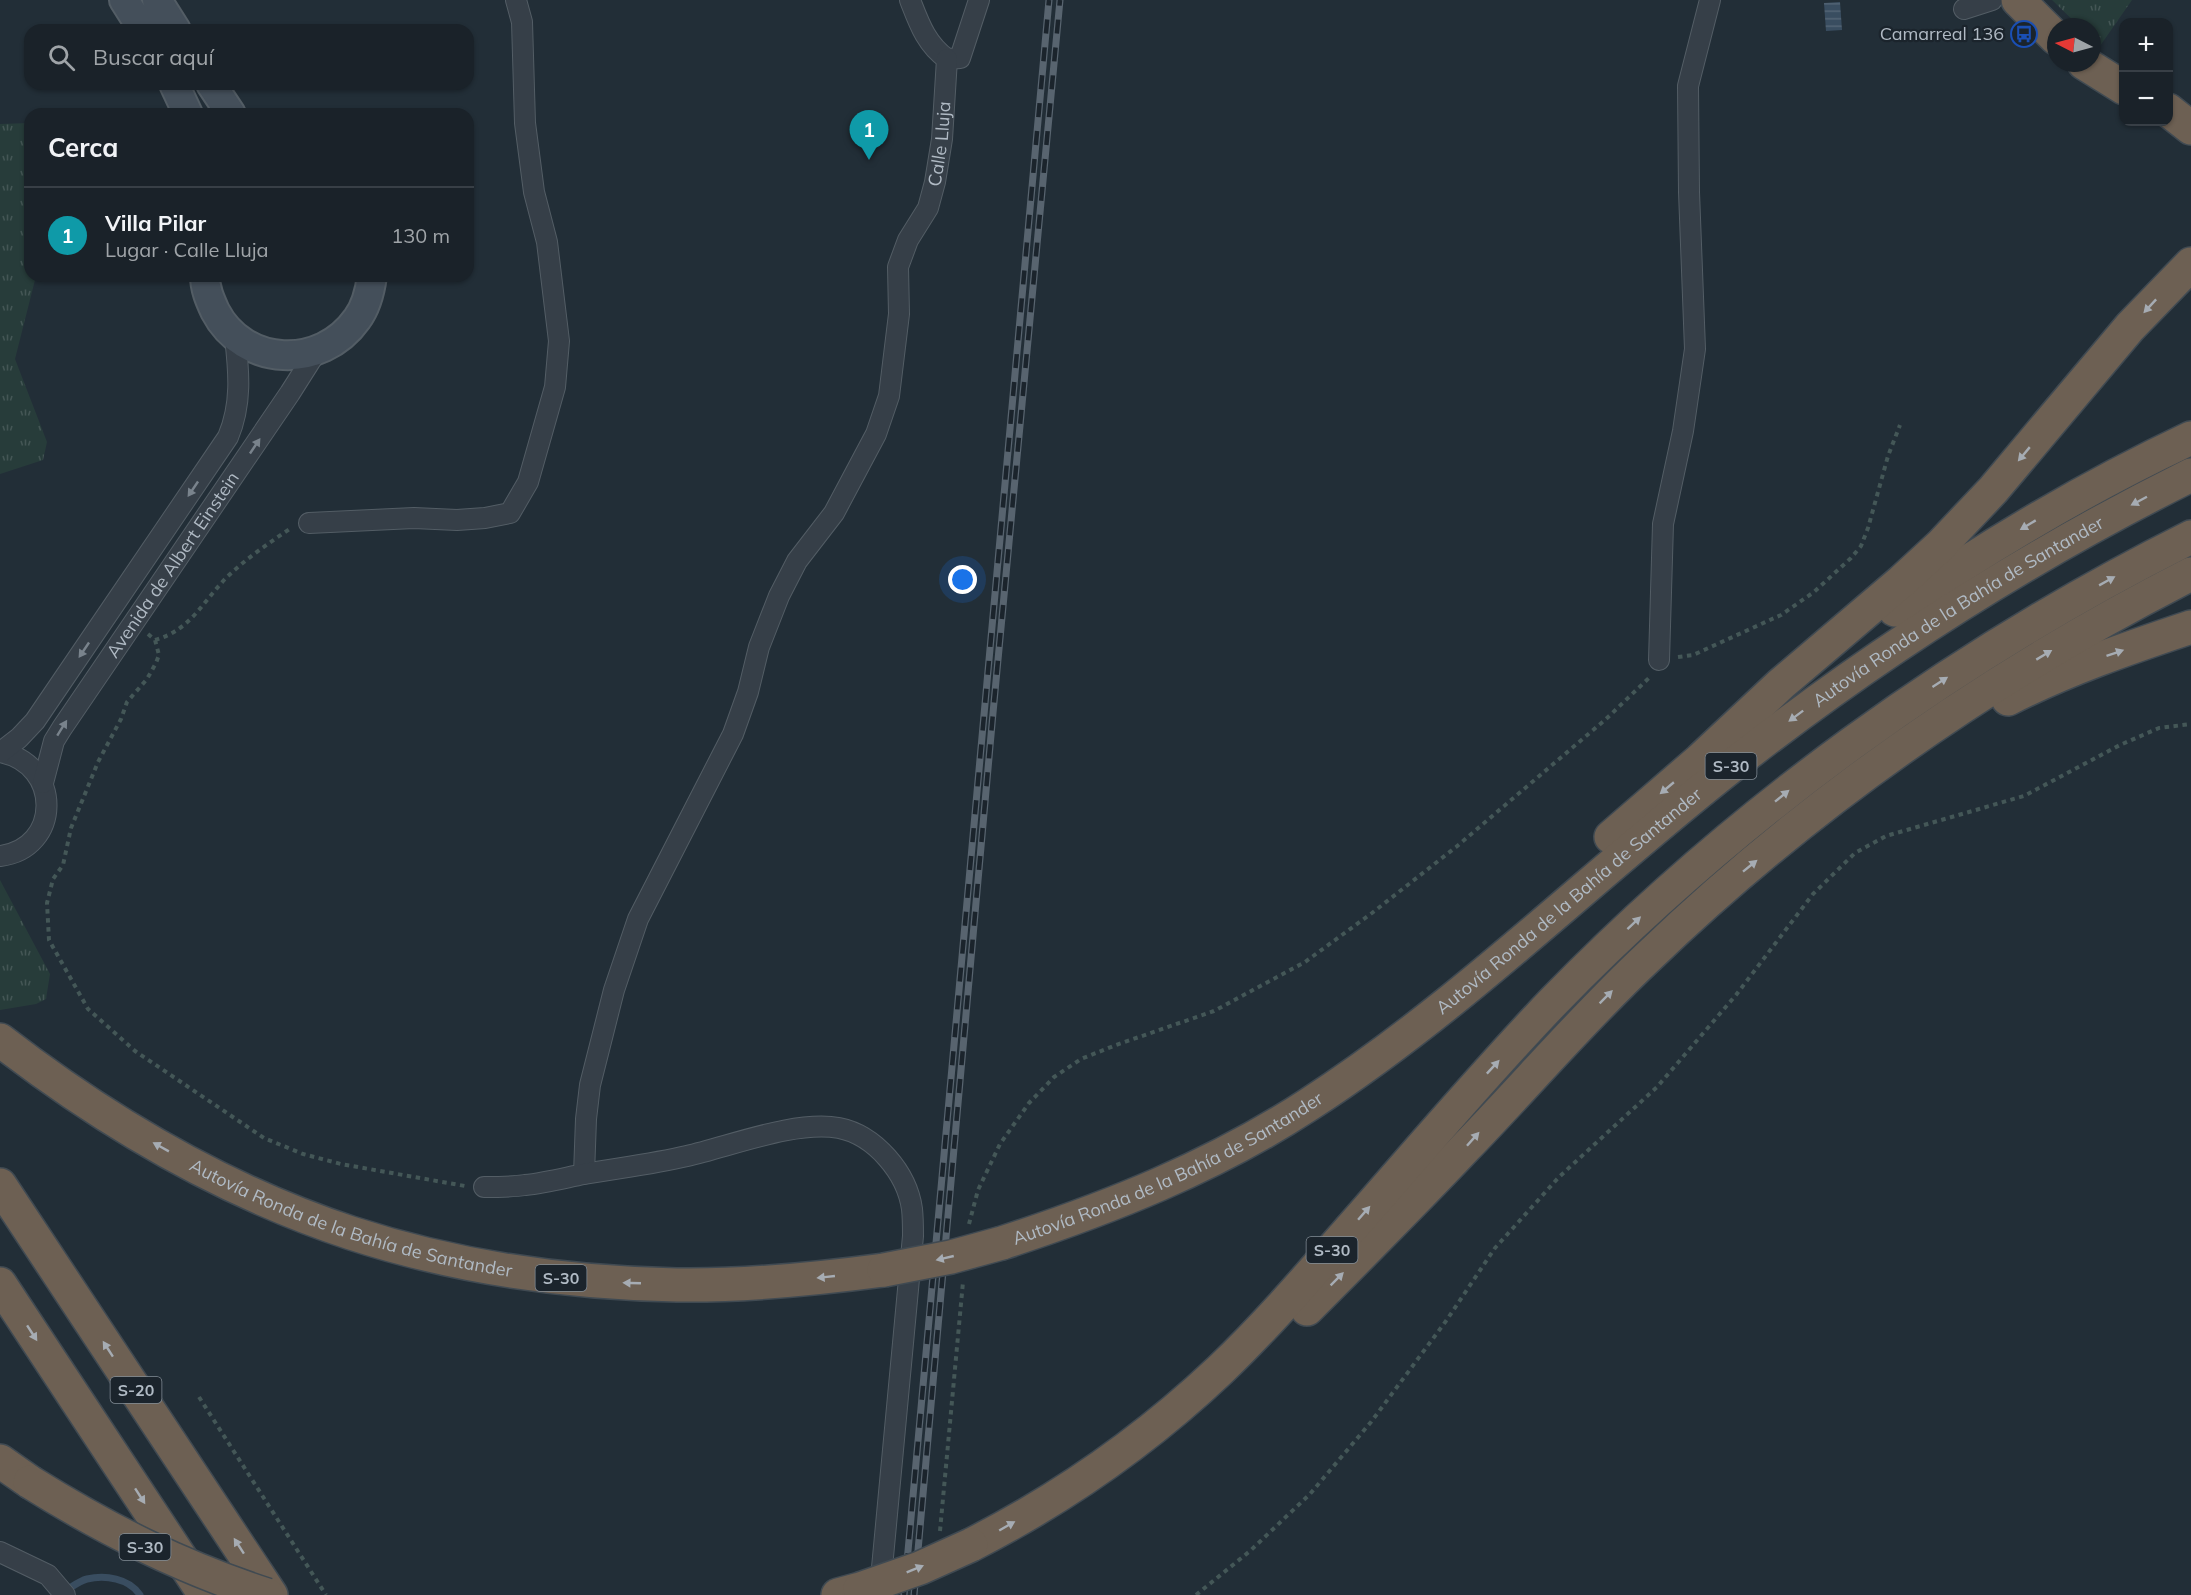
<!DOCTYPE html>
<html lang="es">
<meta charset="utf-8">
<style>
body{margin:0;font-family:Mulish,sans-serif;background:#272f35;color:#f1f3f6}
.controls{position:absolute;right:18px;top:18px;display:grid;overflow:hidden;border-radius:12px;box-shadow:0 2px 4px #0004}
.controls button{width:54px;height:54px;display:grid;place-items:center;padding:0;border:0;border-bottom:2px solid #383f46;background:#1a2229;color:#f1f3f6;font:30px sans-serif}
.compass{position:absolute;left:2047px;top:18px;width:54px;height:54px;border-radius:50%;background:#1a2229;box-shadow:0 2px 4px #0004;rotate:276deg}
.you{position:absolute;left:963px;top:580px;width:21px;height:21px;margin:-15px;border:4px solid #fff;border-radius:50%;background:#1a73e8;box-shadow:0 0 0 9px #1a73e833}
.badge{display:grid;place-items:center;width:39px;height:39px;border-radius:50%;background:#0b8043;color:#fff;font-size:20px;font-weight:700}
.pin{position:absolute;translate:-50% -50px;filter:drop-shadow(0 2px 3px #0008)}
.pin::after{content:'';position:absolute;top:32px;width:21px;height:18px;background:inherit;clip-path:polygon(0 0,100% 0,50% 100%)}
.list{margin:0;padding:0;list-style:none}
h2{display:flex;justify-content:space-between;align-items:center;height:78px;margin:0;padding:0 24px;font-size:26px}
h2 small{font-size:20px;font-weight:400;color:#9fa4a8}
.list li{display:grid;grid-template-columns:39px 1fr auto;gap:18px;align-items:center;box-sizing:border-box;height:96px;padding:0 24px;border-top:2px solid #383f46}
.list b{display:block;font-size:22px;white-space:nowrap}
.list p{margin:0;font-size:20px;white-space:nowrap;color:#9fa4a8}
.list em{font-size:20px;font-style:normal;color:#9fa4a8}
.icon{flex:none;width:33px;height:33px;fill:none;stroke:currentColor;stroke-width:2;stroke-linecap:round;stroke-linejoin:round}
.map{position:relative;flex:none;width:2191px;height:1595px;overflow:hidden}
.search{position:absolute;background:#1a2229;box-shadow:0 2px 4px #0004;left:24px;top:24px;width:450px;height:66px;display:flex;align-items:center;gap:15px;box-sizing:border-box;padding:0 21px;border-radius:18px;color:#9fa4a8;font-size:22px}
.panel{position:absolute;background:#1a2229;box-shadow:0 2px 4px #0004;left:24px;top:108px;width:450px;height:174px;border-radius:18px}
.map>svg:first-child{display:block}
.grass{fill:url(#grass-tufts)}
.water{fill:url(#water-rules)}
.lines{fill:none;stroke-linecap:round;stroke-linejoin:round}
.stream{stroke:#394d60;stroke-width:7}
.street-casing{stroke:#535d65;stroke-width:22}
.secondary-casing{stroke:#535d65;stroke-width:32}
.highway-casing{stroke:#404a52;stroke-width:36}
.path{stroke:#445757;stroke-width:4;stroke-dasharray:4.5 4.5;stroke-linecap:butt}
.street{stroke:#363f48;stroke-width:20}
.secondary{stroke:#444f5a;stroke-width:28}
.highway{stroke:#6d6053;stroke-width:33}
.rail-casing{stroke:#58646f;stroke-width:7}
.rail{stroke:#1b242c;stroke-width:4.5;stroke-dasharray:14;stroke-linecap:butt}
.highway-bridge-casing{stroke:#404a52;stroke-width:36;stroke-linecap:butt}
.highway-bridge{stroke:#6d6053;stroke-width:33}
.oneway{fill:#a6acb3}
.oneway2{fill:#79838c}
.labels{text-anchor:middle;stroke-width:4.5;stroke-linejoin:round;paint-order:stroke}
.shield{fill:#1b242c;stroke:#838d96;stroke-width:1.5}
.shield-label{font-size:16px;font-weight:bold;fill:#b0bac4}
.poi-label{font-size:18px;fill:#b0bac4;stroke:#1b242c;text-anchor:end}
.street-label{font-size:18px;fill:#b0bac4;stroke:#1b242c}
</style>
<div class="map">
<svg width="2191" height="1595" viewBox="0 0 2191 1595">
<defs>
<pattern id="grass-tufts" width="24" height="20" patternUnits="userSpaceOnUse" patternTransform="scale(1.5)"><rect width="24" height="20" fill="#273c3a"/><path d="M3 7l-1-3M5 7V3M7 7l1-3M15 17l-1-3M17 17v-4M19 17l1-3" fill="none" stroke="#445655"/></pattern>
<pattern id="water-rules" width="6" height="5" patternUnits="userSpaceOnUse" patternTransform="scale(1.5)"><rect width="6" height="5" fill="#394d60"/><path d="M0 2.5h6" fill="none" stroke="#536575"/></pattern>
</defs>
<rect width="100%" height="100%" fill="#222e37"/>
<path class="grass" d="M2052 0H2132L2100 46 2092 39V27H2080Z
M30 123V276H36L15 359 47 442 43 460 0 474V124Z
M0 880 50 974 46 999 36 1004 0 1010Z"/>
<path class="water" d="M1840 2 1842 30 1826 31 1824 3Z"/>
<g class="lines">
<path class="stream" d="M65 1591C72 1587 79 1581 87 1579 105 1575 129 1578 140 1595"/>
<defs>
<g id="street">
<path d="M910 0C919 23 926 44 947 59L960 58 979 0"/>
<path d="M1964 9 1992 0"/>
<path d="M309 523 414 518 457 520 485 518 510 513 528 482 555 387 559 341 547 242 534 192 525 123 522 22 516 0"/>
<path d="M1659 660 1663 524 1683 431 1695 349 1689 192 1688 86 1710 0"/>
<path d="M0 752C63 764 61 849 0 856"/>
<path d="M1 752 19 738 35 721 228 437C242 404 239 372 235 337"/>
<path id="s1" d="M43 783 54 741 62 728 290 393 316 352"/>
<path id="s2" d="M584 1174 586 1119 590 1085 614 990 638 919 733 734 748 692 759 647 779 596 797 561 834 513 876 434 889 396 899 314 898 267 908 240 928 208 935 182 942 139 947 59"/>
<path d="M484 1187C497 1187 512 1187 525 1185 545 1183 564 1178 584 1174 618 1168 653 1164 687 1156 731 1146 796 1120 839 1128 875 1135 907 1173 912 1209 913 1218 913 1227 913 1236L880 1589"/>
<path d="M0 1552 48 1575 65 1595"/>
</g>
<path id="secondary" d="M124 0 143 30
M157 0 176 30
M174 84 188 114
M211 84 231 114
M205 276C205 289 210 300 215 311 244 367 321 370 357 319 366 307 370 291 372 276"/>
<g id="highway">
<path d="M2018 0 2056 38"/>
<path d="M2084 63 2124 88"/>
<path d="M2168 110 2191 128"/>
<path d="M1895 610C1989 545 2087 487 2191 438"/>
<path d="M2008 699C2067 669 2128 648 2191 627"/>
<path d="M1611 837 1700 760 1781 684 1902 581 1940 546 1993 490 2130 327 2191 264"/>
<path id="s3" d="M0 1040C105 1121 224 1191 351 1233 455 1267 567 1283 677 1285 746 1286 816 1279 884 1270"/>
<path d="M0 1185 271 1595"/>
<path id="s4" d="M1002 1243C1109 1208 1213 1167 1308 1105 1463 1005 1593 874 1738 761 1880 650 2030 555 2191 475"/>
<path d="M0 1284 205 1595"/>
<path d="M1307 1309C1361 1255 1414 1202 1466 1147 1527 1084 1583 1018 1647 958 1807 804 1993 675 2191 574"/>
<path d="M0 1461 30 1482"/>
<path d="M971 1545C1061 1499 1146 1440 1220 1370 1264 1328 1304 1282 1345 1235 1414 1157 1481 1077 1553 1002 1737 813 1955 655 2191 537"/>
<path d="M838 1595 860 1589"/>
</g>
</defs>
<use href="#street" class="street-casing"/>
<use href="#secondary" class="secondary-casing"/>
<use href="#highway" class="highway-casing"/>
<path class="path" d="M148 634 155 640C191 630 203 601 228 576 247 558 269 543 291 528
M155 640 159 655 156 663 147 679 127 702 121 719 98 762 71 828 63 865 53 879 47 903 49 940 88 1009 135 1051 264 1138 303 1154 341 1164 465 1186
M1678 657 1693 655 1781 615 1814 592 1851 558 1861 546 1868 528 1888 456 1900 425
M969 1224 978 1190 1000 1144 1029 1103 1054 1077 1081 1059 1116 1045 1214 1011 1305 962 1372 913 1456 847 1606 719 1651 676
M199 1397 326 1595
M940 1531 963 1282
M1196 1595 1250 1551 1310 1494 1371 1422 1446 1321 1495 1248 1559 1177 1657 1087 1736 995 1813 894 1855 853 1886 836 2024 796 2120 745 2159 728 2191 724"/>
<use href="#street" class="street"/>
<use href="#secondary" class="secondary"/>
<use href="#highway" class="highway"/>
<defs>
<path id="rail" d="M904 1595 1049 0
M914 1595 993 713 1060 0"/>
</defs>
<use href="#rail" class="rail-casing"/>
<use href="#rail" class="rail"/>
<defs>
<path id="highway-bridge" d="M884 1270 951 1257 1002 1243
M30 1482C107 1530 181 1567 267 1595
M860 1589 920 1568 971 1545"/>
</defs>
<use href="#highway-bridge" class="highway-bridge-casing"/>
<use href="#highway-bridge" class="highway-bridge"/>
</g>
<defs><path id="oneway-solid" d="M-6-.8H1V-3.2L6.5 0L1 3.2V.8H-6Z" transform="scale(1.5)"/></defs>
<g class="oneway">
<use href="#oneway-solid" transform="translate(2150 306) rotate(133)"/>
<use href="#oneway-solid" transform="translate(2024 454) rotate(130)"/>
<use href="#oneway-solid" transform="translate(2139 501) rotate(152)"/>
<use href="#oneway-solid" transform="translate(2028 525) rotate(149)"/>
<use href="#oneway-solid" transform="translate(2107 581) rotate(-29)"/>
<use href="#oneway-solid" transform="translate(2115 653) rotate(-19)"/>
<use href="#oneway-solid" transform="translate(2044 655) rotate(-31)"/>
<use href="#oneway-solid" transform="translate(1940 682) rotate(-33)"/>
<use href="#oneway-solid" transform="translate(1796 716) rotate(143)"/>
<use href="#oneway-solid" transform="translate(1667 788) rotate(140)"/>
<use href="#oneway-solid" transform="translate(1782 796) rotate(-39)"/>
<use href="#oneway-solid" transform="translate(1750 866) rotate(-39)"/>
<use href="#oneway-solid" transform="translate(1634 923) rotate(-43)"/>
<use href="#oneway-solid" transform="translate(1606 997) rotate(-45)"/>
<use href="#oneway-solid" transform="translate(1493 1067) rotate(-47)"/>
<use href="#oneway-solid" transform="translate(1473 1139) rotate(-48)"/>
<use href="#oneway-solid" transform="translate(161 1147) rotate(-151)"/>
<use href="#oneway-solid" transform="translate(1364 1213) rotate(-49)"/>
<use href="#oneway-solid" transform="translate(945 1258) rotate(167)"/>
<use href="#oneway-solid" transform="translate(826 1277) rotate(174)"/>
<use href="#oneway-solid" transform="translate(1337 1279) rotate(-45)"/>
<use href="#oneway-solid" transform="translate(632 1283) rotate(-178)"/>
<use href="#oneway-solid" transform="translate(32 1333) rotate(57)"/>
<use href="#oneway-solid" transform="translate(108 1349) rotate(-123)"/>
<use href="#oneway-solid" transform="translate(140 1496) rotate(57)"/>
<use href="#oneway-solid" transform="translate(1007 1526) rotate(-30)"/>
<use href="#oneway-solid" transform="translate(239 1546) rotate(-123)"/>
<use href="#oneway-solid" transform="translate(915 1569) rotate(-22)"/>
</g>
<g class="oneway2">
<use href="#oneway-solid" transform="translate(255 446) rotate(-56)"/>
<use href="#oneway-solid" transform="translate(193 489) rotate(124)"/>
<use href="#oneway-solid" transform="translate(84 650) rotate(124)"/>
<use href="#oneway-solid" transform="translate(62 728) rotate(-58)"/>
</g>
<defs>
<symbol id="bus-ring" viewBox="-11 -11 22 22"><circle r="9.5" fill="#1b242c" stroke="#1a4fb4" stroke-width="1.5"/><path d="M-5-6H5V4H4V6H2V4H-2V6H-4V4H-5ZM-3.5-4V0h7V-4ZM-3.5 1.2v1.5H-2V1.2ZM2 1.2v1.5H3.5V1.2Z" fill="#1a4fb4"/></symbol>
</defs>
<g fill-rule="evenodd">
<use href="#bus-ring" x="2009" y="19" width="30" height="30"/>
</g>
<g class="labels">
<g class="shield">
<rect x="1705.5" y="753" width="51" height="26" rx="4.5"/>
<rect x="1306.5" y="1237" width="51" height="26" rx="4.5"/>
<rect x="535.5" y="1265" width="51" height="26" rx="4.5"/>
<rect x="110.5" y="1377" width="51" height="26" rx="4.5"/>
<rect x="119.5" y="1534" width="51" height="26" rx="4.5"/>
</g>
<g class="shield-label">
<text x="1731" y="772">S-30</text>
<text x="1332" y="1256">S-30</text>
<text x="561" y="1284">S-30</text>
<text x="136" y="1396">S-20</text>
<text x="145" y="1553">S-30</text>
</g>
<g class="poi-label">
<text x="2004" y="40">Camarreal 136</text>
</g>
<g class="street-label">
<text dy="6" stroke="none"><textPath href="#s2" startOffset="1107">Calle Lluja</textPath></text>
<text dy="6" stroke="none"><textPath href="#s1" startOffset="256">Avenida de Albert Einstein</textPath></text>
<text dy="6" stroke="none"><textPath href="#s4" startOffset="1154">Autovía Ronda de la Bahía de Santander</textPath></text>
<text dy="6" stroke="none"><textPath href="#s4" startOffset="668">Autovía Ronda de la Bahía de Santander</textPath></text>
<text dy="6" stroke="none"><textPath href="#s4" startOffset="182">Autovía Ronda de la Bahía de Santander</textPath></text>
<text dy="6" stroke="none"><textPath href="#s3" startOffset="398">Autovía Ronda de la Bahía de Santander</textPath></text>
</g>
</g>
</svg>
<div class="controls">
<button>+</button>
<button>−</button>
</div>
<svg class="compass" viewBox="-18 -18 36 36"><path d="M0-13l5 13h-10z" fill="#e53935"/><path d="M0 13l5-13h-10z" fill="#9fa4a8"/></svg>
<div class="you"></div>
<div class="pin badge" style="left:869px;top:160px;background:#0f9aa8">1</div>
<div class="search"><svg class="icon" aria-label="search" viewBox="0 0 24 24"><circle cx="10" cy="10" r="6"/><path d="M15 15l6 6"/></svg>Buscar aquí</div>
<section class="panel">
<h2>Cerca<small></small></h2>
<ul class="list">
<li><span class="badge" style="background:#0f9aa8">1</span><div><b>Villa Pilar</b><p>Lugar · Calle Lluja</p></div><em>130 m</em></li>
</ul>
</section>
</div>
